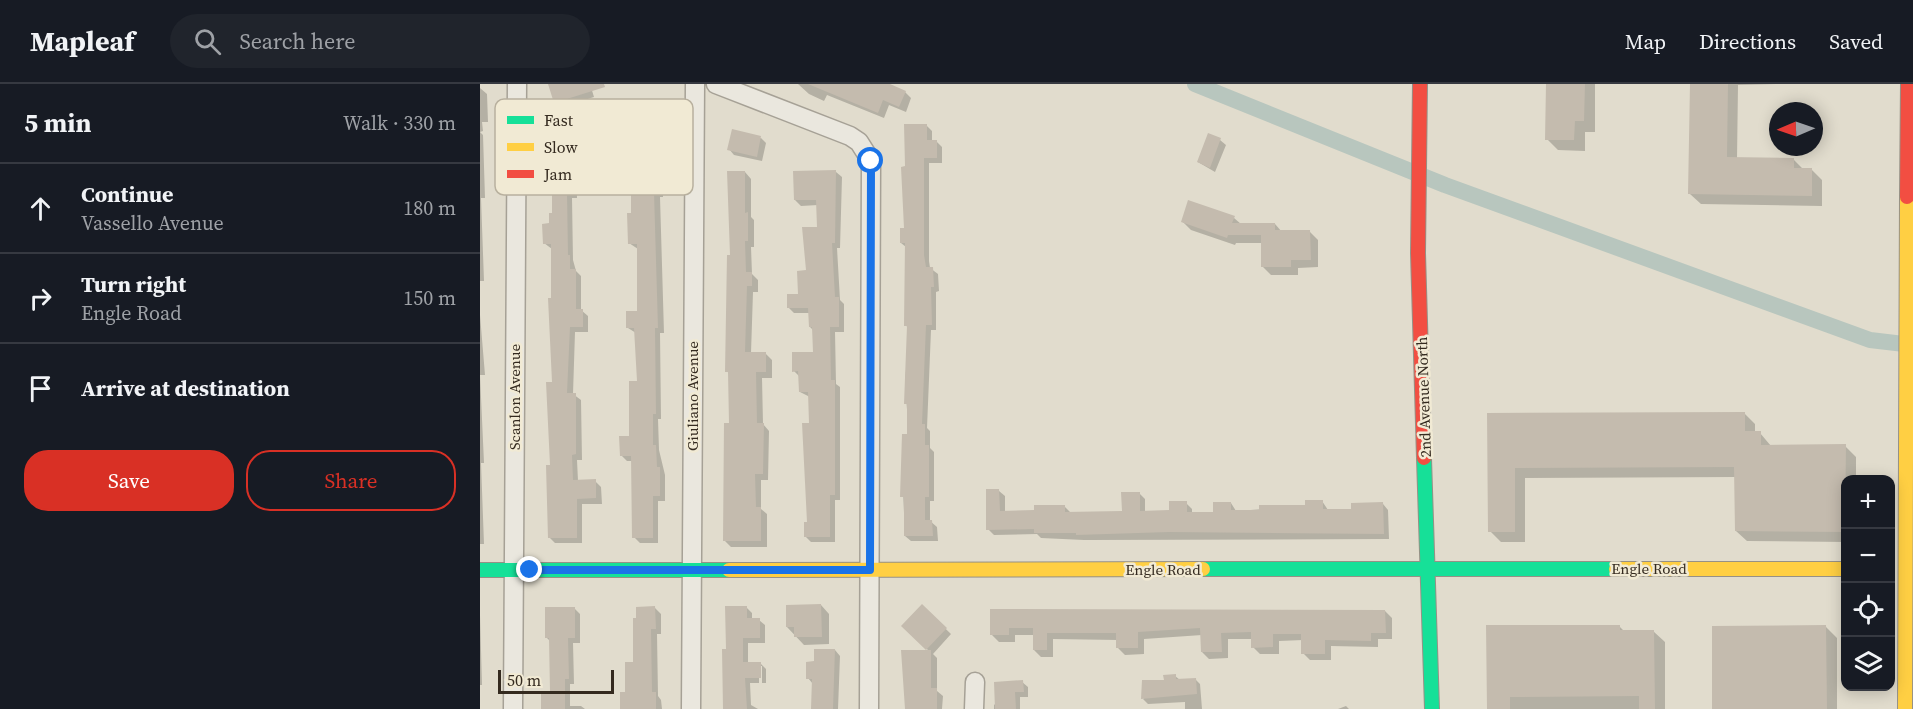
<!DOCTYPE html>
<meta charset="utf-8">
<style>
body{margin:0;font-family:"Source Serif 4",serif;background:#20242c;color:#f1f3f6}
.controls{position:absolute;right:18px;bottom:18px;display:grid;overflow:hidden;border-radius:12px;box-shadow:0 3px 15px #0003}
.controls button{width:54px;height:54px;display:grid;place-items:center;padding:0;border:0;border-bottom:2px solid #363941;background:#171b24;color:#f1f3f6;font:30px sans-serif}
.compass{position:absolute;left:1289px;top:18px;width:54px;height:54px;border-radius:50%;background:#171b24;box-shadow:0 3px 15px #0003;rotate:268deg}
.scale{position:absolute;left:18px;bottom:15px;width:116px;box-sizing:border-box;padding-left:6px;border:3px solid #342a1f;border-top:0;font-size:16px;line-height:21px;white-space:nowrap;color:#342a1f;-webkit-text-stroke:4px #f1ead4;paint-order:stroke}
.stop{position:absolute;width:18px;height:18px;margin:-14px;border:4px solid #1a73e8;border-radius:50%;background:#fff}
.stop.end{background:#1a73e8;border-color:#fff;box-shadow:0 2px 6px #0008}
.list{margin:0;padding:0;list-style:none}
h2{display:flex;justify-content:space-between;align-items:center;height:78px;margin:0;padding:0 24px;font-size:26px}
h2 small{font-size:20px;font-weight:400;color:#9ea1a6}
.list li{display:grid;grid-template-columns:39px 1fr auto;gap:18px;align-items:center;box-sizing:border-box;height:90px;padding:0 24px;border-top:2px solid #363941}
.list b{display:block;font-size:22px;white-space:nowrap}
.list p{margin:0;font-size:20px;white-space:nowrap;color:#9ea1a6}
.list em{font-size:20px;font-style:normal;color:#9ea1a6}
.actions{display:flex;gap:12px;padding:18px 24px}
.actions a{flex:1;padding:14px 0;border:2px solid #d93025;border-radius:24px;text-align:center;font-size:21px;color:#d93025}
.actions .main{background:#d93025;color:#fff}
.icon{flex:none;width:33px;height:33px;fill:none;stroke:currentColor;stroke-width:2;stroke-linecap:round;stroke-linejoin:round}
.map{position:relative;flex:none;width:1433px;height:625px;overflow:hidden}
header{display:flex;align-items:center;gap:36px;box-sizing:border-box;height:84px;padding:0 30px;background:#171b24;border-bottom:2px solid #363941}
header strong{font-size:28px}
nav{display:flex;gap:33px;margin-inline-start:auto;font-size:21px}
.search{width:420px;height:54px;background:#20242c;display:flex;align-items:center;gap:15px;box-sizing:border-box;padding:0 21px;border-radius:33px;color:#9ea1a6;font-size:22px}
main{display:flex}
aside{flex:1;background:#171b24}
.map>svg:first-child{display:block}
.shadow{fill:#0003}
.lines{fill:none;stroke-linecap:round;stroke-linejoin:round}
.canal{stroke:#b8c6be;stroke-width:16}
.building{fill:#c4bbae}
.street-casing{stroke:#a6a196;stroke-width:21}
.fast-casing{stroke:#969186;stroke-width:16}
.slow-casing{stroke:#969186;stroke-width:16}
.jam-casing{stroke:#969186;stroke-width:16}
.street{stroke:#eae7de;stroke-width:18}
.fast{stroke:#16e098;stroke-width:14}
.slow{stroke:#ffcf43;stroke-width:14}
.jam{stroke:#f24e42;stroke-width:14}
.route{stroke:#1a73e8;stroke-width:8}
.labels{text-anchor:middle;stroke-width:5;stroke-linejoin:round;paint-order:stroke}
.street-label{font-size:15px;fill:#342a1f;stroke:#f1ead4}
.key{fill:#f1ead4;stroke:#b8b09e;stroke-width:1.5}
.key-label{font-size:16px;fill:#342a1f}
</style>
<header>
<strong>Mapleaf</strong>
<div class="search"><svg class="icon" aria-label="search" viewBox="0 0 24 24"><circle cx="10" cy="10" r="6"/><path d="M15 15l6 6"/></svg>Search here</div>
<nav><a>Map</a><a>Directions</a><a>Saved</a></nav>
</header>
<main>
<aside>
<h2>5 min<small>Walk · 330 m</small></h2>
<ul class="list">
<li><svg class="icon" aria-label="ahead" viewBox="0 0 24 24"><path d="M12 20V5M6 11l6-6 6 6"/></svg><div><b>Continue</b><p>Vassello Avenue</p></div><em>180 m</em></li>
<li><svg class="icon" aria-label="right" viewBox="0 0 24 24"><path d="M7 20v-9h11M14 6l5 5-5 5"/></svg><div><b>Turn right</b><p>Engle Road</p></div><em>150 m</em></li>
<li><svg class="icon" aria-label="arrive" viewBox="0 0 24 24"><path d="M6 21V4h12l-3 4 3 4H6"/></svg><div><b>Arrive at destination</b></div></li>
</ul>
<div class="actions"><a class="main">Save</a><a>Share</a></div>
</aside>
<div class="map">
<svg width="1433" height="625" viewBox="0 0 1433 625">
<rect width="100%" height="100%" fill="#e1dccd"/>
<path class="shadow" d="M110 0 114 13 81 23 75 18Z
M318 0H406L425 8 431 14 426 28 409 21 404 34 347 11 344 17 329 10Z
M1067 0H1115V48H1105V67L1078 66 1067 55Z
M1211 0H1296L1258 1 1257 75 1314 76 1323 85H1331L1342 96V122L1221 120 1210 110Z
M0 4 7 10 8 38H2L3 47 0 48Z
M176 29 182 35 183 113H180L184 249H180L181 335H178L179 366 185 391V417H178V459H160L154 453 153 377H147L141 371 151 354 159 299 156 249 148 244 158 228V165L149 159 160 100V80L154 71H143L137 65 156 40Z
M446 41 452 47V57H456L462 63V79H449V177L450 184 458 190 459 207 456 208V246H451L447 344 450 347V364L454 368V417H450V437L457 443 458 457H431L425 452 422 383 429 352 425 299 429 244 425 241 426 163 421 159 426 146V84Z
M100 45 106 51 104 80H96L97 114H92L93 176 96 187 101 192V226L108 232V248H95L93 310 101 316 102 376H97L98 397H115L121 403 122 420H102V459H75L69 453 73 299 72 165 64 159 73 131V69L70 65Z
M0 48 3 51 5 114H1L4 197H0V207Z
M281 54 286 59 282 77 254 71 249 65Z
M740 56 746 61 735 88 718 78Z
M265 88 271 95V133L274 136V163H271L272 190 278 196V208H273L271 269H285L292 276V294H282L283 340 289 347 288 396H281V425L287 430V463H251L245 457 251 340 250 291 247 287 251 172Z
M356 88 362 93 360 164H357L360 216 364 220V248H355L356 300 360 303V416H355V458H331L325 452 329 440 330 313 320 308V293L314 287 334 270V247L330 243V229H314L308 223 320 211 328 188 338 145V121L321 122 315 116Z
M754 134 761 140H795L802 148H830L838 156V183L818 184V191H791L783 183 782 159H756L755 161 711 146 702 137Z
M0 231 5 291H0L4 379H1L4 460H0Z
M1264 329 1275 340V349H1280L1291 362H1365L1376 373V396H1366V458L1267 457 1256 447V393L1045 394V458H1021L1010 447 1009 330Z
M519 407 525 412V428H555L584 422 590 428 643 429 659 409 665 415V428L690 427 706 419 712 425V429H734L751 419 756 427 827 422 842 417 848 426H872L903 420 908 426 909 455 604 456 561 454 557 450 514 451 508 445Z
M341 521 349 530V560L324 561 307 543Z
M442 522 471 550 453 570 457 574V607L463 612 462 625H426L450 568 423 542Z
M266 523 272 529V536H279L285 541V559H268V579H280L286 585V599H282V582H279V599H270L271 621 278 625H244L247 566Z
M175 524 181 530V550H177L178 612 181 616 182 625H141L155 579 158 535Z
M95 525 100 530V559H93L94 600H90V622H101L105 625H63L71 608V558L66 553Z
M512 526 905 527 912 534V555H898V563L851 562V576H830L823 569V556L799 557V570H780L773 563V555H748V574L729 575 722 568V551L664 555V570L645 571 638 564V556L573 555V573H561L554 566V551H535V558H519L512 551Z
M0 531 2 601H0Z
M1139 542 1144 547H1173L1185 558V625H1008Z
M1346 543 1357 554V625H1234Z
M355 566 360 572 358 625H333V600L328 594 335 579Z
M695 592 700 596 715 595 720 600 722 625H705V618L668 620 663 615Z
M542 598 548 603V613H540V625H514V621Z
M866 622 869 625H858Z"/>
<g class="lines">
<path class="canal" d="M715 0 965 101 1390 256 1433 261"/>
</g>
<path class="building" d="M68 0H124L125 3 74 19Z
M328 0H410L426 7 419 23 403 16 398 29Z
M1066 0H1105L1104 37H1095L1094 56H1065Z
M1210 0H1248L1247 73 1314 74V84H1332V112L1208 110Z
M155 27 177 28V108H174L178 244H175L176 330H173V361H176L177 383H180V412H173V454H152L151 372H140L139 352H149V297H157L154 244H146V227H157V160H148L147 129H151V99H159L158 74H152V66H136V38L155 39Z
M424 40H447V56H457V74H444V171L446 183H453L454 203H451L452 241H446L442 340H445V361H449V413H445V436H452L453 452H424V413H420L422 350H427V320H424L427 242H424L425 159H420V144H424L421 83 425 82Z
M68 44H101L98 75H91L92 108H87L88 171H90V185H96V225H103V243H90L87 309H96V370L92 371 93 396 116 395V414L97 415V454H68L66 381H70L66 298H72L68 214H71V160H63L62 140 69 139V129H72V66H68Z
M252 45 281 52 277 73 247 66Z
M728 49 741 54 730 84 717 78Z
M356 86 355 159H352L355 213H359V243H350L351 296H355V411H350V453H324V438H327L322 339H329L328 308H319L318 287 312 288V268H333L332 243H329L328 224H307V210H318L317 187 326 186 322 143H337L336 116H314L313 87Z
M247 87H265V129L268 128V157H265L266 188H272V202H267L265 268H286V288H276L277 339H284L283 390H275L276 423H281V457H243L244 339H249L248 288H245L247 171H250Z
M708 116 755 132 752 139H795V146H830L831 176H811V183H781V151H748L747 154 701 138Z
M1265 328V347H1281V361L1366 360 1365 448 1255 447 1254 383 1035 384V448H1008L1007 329Z
M506 405H519L520 427 554 426V421H585V428L642 427 641 408H660V427L689 426V417H707V428H733V418H751V426H779V421H825V416H843V425H871V419L903 418 904 450 689 448 596 451V449H554V445L506 446Z
M341 520 342 553H314V543H306V521Z
M442 520 467 544 446 566 421 542Z
M175 522 176 545H171L172 608H176V625H140V608H145V578H153V534H156V523Z
M245 522H267V534H280V554H263V578H281V594H265L267 625H243L242 565H246Z
M65 523H95V554H88L89 595H85V625H61V607H70L69 554H65Z
M510 525 905 526 906 549H891V557L845 556V570H821V550H793V563L771 564V548L741 549 742 568H721L720 544 658 548V564H636V549H567V566H553V544H529V551H510Z
M1006 541H1140V546H1174L1175 625H1159V612L1030 613V625H1007Z
M1346 541 1347 625H1232V542Z
M334 565H355L353 625H331L332 595H326V578L334 577Z
M421 566H451V604H457V625H425Z
M696 590V595L716 594 717 610 661 615 662 596H684L683 591Z
M543 596 544 608H535L536 625H515L514 598Z"/>
<g class="lines">
<defs>
<path id="street" d="M236 0 370 52 379 58 391 77 389 625
M33 625 37 0
M211 625 215 0
M494 625 495 598"/>
<path id="fast" d="M944 374 952 625
M723 485H1136
M0 486H249"/>
<path id="slow" d="M1136 485H1366
M249 486 723 485
M1425 625 1427 113"/>
<path id="jam" d="M940 0 938 169 944 374
M1427 113 1428 0"/>
</defs>
<use href="#street" class="street-casing"/>
<use href="#fast" class="fast-casing"/>
<use href="#slow" class="slow-casing"/>
<use href="#jam" class="jam-casing"/>
<use href="#street" class="street"/>
<use href="#fast" class="fast"/>
<use href="#slow" class="slow"/>
<use href="#jam" class="jam"/>
</g>
<g class="lines">
<path class="route" d="M50 486H390L391 77"/>
</g>
<g class="labels">
<g class="street-label">
<text transform="translate(213 312) rotate(-90)" y="5">Giuliano Avenue</text>
<text transform="translate(35 313) rotate(-90)" y="5">Scanlon Avenue</text>
<text transform="translate(944 313) rotate(-92)" y="5">2nd Avenue North</text>
<text x="1169" y="490">Engle Road</text>
<text x="683" y="491">Engle Road</text>
</g>
</g>
<rect x="15" y="15" width="198" height="96" rx="9" class="key"/>
<rect x="27" y="32" width="27" height="8" fill="#16e098"/>
<rect x="27" y="59" width="27" height="8" fill="#ffcf43"/>
<rect x="27" y="86" width="27" height="8" fill="#f24e42"/>
<g class="key-label">
<text x="64" y="42">Fast</text>
<text x="64" y="69">Slow</text>
<text x="64" y="96">Jam</text>
</g>
</svg>
<div class="controls">
<button>+</button>
<button>−</button>
<button><svg class="icon" aria-label="locate" viewBox="0 0 24 24"><circle cx="12" cy="12" r="6"/><path d="M12 2v4M12 18v4M2 12h4M18 12h4"/></svg></button>
<button><svg class="icon" aria-label="layers" viewBox="0 0 24 24"><path d="M12 4l9 5-9 5-9-5zM3 14l9 5 9-5"/></svg></button>
</div>
<svg class="compass" viewBox="-18 -18 36 36"><path d="M0-13l5 13h-10z" fill="#e53935"/><path d="M0 13l5-13h-10z" fill="#9ea1a6"/></svg>
<div class="scale">50 m</div>
<div class="stop" style="left:391px;top:77px"></div>
<div class="stop end" style="left:50px;top:486px"></div>
</div>
</main>
